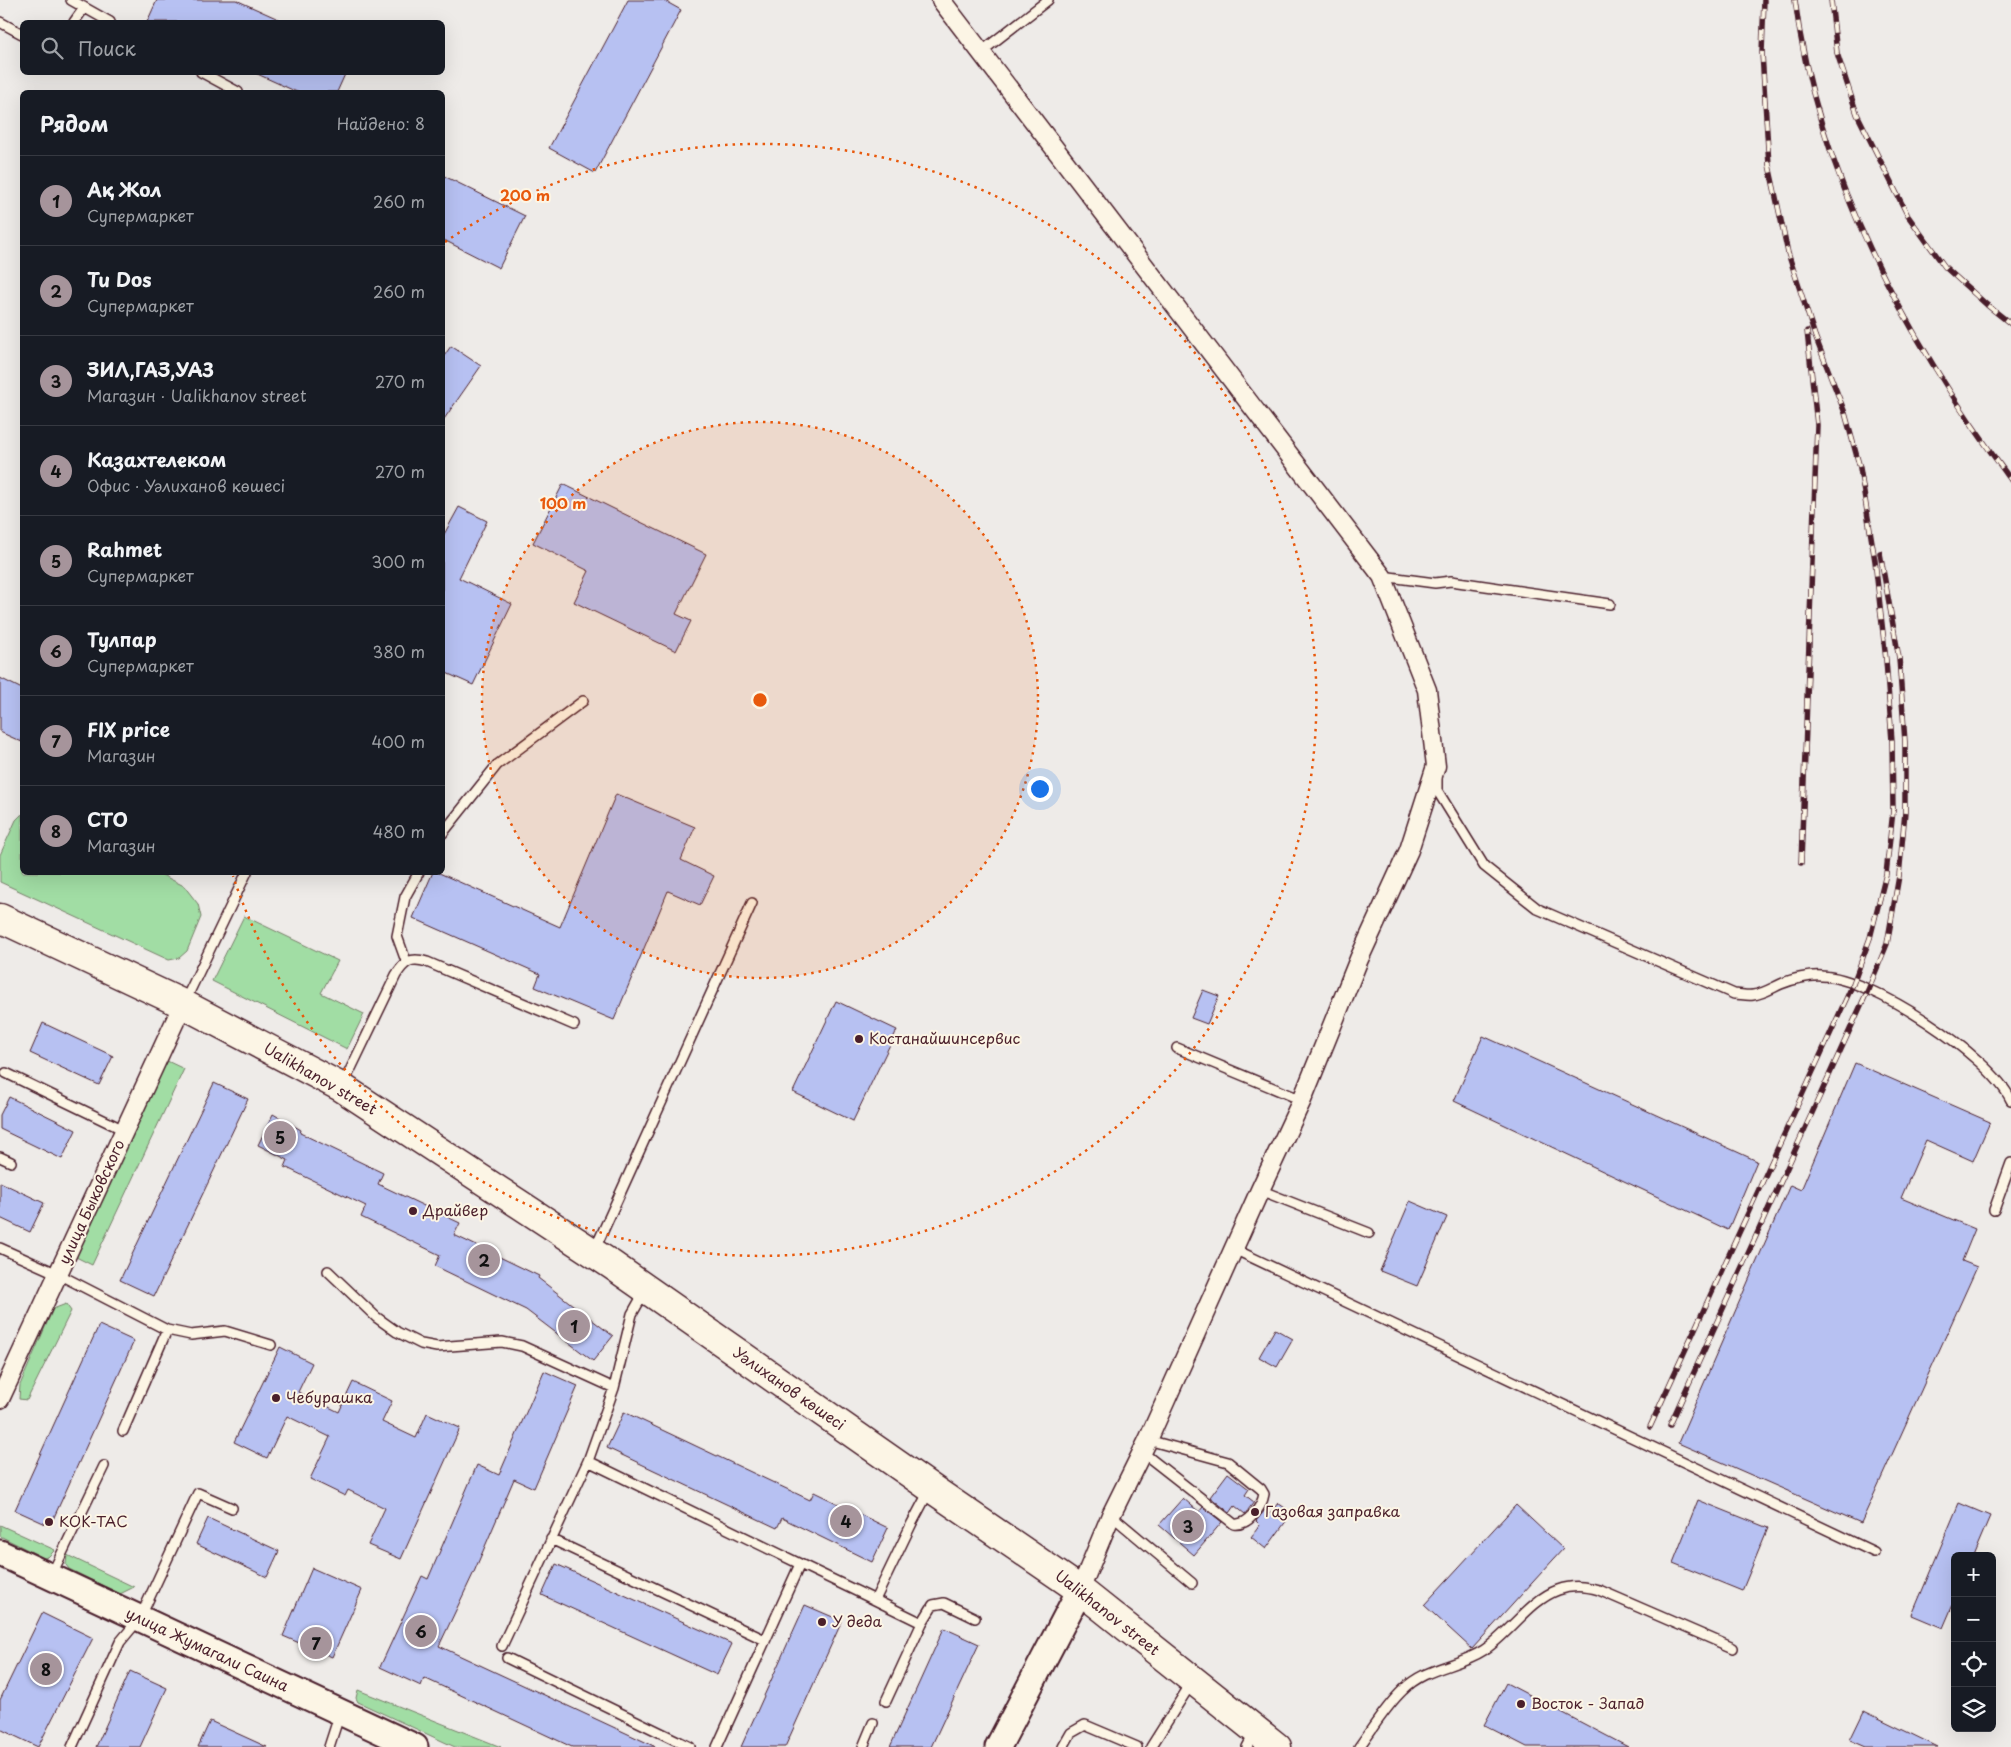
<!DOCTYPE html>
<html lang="ru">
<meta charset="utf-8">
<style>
body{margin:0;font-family:"Playpen Sans",sans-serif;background:#242831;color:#f1f3f6}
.controls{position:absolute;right:15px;bottom:15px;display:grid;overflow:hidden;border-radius:8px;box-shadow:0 5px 20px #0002}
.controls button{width:45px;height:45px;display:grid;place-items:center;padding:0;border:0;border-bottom:1px solid #363941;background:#171b24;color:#f1f3f6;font:25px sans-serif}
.you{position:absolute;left:1039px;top:788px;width:18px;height:18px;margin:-12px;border:4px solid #fff;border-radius:50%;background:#1a73e8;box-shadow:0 0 0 8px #1a73e833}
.badge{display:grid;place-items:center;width:32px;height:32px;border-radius:50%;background:#a6949b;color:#111;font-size:16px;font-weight:700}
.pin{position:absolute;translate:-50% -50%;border:2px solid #fff;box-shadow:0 1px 5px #0006}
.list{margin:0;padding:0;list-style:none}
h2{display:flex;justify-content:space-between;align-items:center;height:65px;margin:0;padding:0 20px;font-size:21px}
h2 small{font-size:16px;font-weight:400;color:#9ea1a6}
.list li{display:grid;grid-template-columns:32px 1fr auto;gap:15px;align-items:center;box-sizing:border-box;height:90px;padding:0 20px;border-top:1px solid #363941}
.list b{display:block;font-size:19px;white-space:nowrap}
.list p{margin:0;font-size:16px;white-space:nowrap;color:#9ea1a6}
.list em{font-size:16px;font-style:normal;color:#9ea1a6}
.icon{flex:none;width:28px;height:28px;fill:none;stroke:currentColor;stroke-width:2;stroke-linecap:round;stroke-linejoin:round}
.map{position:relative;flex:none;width:2011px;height:1747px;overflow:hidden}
.search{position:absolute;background:#171b24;box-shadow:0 5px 20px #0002;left:20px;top:20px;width:425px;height:55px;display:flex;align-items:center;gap:12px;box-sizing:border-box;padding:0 18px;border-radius:8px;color:#9ea1a6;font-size:19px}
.panel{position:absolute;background:#171b24;box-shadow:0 5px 20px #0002;left:20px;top:90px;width:425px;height:785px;border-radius:8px}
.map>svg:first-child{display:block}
.green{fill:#a1dda4;stroke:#767e68}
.building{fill:#b7c1f2;stroke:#4a1f2b}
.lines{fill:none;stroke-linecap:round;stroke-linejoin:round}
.lane-casing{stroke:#4a1f2b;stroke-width:12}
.street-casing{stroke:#4a1f2b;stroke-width:21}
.secondary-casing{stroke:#4a1f2b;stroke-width:29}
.highway-casing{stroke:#4a1f2b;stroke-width:31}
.lane{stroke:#fcf5e5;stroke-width:9}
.street{stroke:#fcf5e5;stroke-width:18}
.secondary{stroke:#fcf5e5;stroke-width:25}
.highway{stroke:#fcf5e5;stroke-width:28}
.rail-casing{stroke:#4a1f2b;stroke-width:5.5}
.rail{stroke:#fcf5e5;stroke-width:4;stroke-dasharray:11;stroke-linecap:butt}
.ring{fill:none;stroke:#e8590c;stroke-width:2.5;stroke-dasharray:2.5 5}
.poi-dot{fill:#4a1f2b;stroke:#fcf5e5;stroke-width:2}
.labels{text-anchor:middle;stroke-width:4;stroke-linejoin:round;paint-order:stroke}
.poi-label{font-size:15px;fill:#4a1f2b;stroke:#fcf5e5;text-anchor:start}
.street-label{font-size:15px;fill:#4a1f2b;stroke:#fcf5e5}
.centre{fill:#e8590c;stroke:#fcf5e5;stroke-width:2.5}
.ring-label{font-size:15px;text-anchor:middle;font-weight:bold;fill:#e8590c;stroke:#fcf5e5;stroke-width:4;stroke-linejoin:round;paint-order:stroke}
</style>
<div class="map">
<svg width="2011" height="1747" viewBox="0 0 2011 1747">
<rect width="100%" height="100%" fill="#eeebe8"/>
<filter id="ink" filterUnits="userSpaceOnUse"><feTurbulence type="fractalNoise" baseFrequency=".02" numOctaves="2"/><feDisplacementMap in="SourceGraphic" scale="10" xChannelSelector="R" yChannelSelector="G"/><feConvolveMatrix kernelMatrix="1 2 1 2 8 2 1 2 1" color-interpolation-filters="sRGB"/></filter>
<g filter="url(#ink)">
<path class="green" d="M22 814V872L158 873 184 886 198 904 201 917 187 951 179 958 169 960 0 882V855L16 820Z
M244 916 338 961 321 993 364 1014 347 1049 212 981Z
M165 1060 184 1069 92 1265 74 1256Z
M66 1304 71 1311 27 1400 19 1399 20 1385 53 1309Z
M0 1525 55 1550 48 1557 44 1558 0 1536Z
M67 1555 134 1587 120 1594 69 1569 66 1565Z
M358 1690 501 1747H455L358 1702 356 1698Z"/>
<path class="building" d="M157 0H236L285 22H147Z
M628 0H663L681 10 595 173 549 148Z
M253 72H346L337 92H297Z
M442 175 525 216 499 268 442 239Z
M451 346 481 366 442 422V359Z
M563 484 706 554 676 614 691 621 676 651 574 602 589 571 533 543Z
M459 507 487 521 459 578 512 604 473 685 442 671V538Z
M0 678 22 689V742L0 732Z
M616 794 695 827 681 860 714 876 700 905 668 891 614 1020 535 987 540 974 413 918 433 872H437L560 927Z
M1203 990 1219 996 1207 1024 1191 1018Z
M836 1001 897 1030 853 1121 793 1092Z
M43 1023 113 1056 99 1085 30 1053Z
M1483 1036 1757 1161 1728 1230 1454 1101Z
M1855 1063 1990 1122 1973 1161 1926 1140 1901 1198 1975 1229 1962 1261 1977 1267 1861 1523 1678 1443 1790 1185 1801 1190Z
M214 1083 248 1099 154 1296 120 1280Z
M9 1097 76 1130 62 1159 0 1129V1115Z
M273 1114 301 1130 300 1133 383 1173 378 1184 460 1223 454 1235 539 1276 538 1278 613 1336 593 1361 526 1310 435 1266 440 1255 361 1217 366 1206 285 1167 288 1160 258 1145Z
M0 1182 44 1203 30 1232 0 1218Z
M1410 1201 1447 1217 1417 1286 1380 1271Z
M99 1325 134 1341 50 1526 15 1510Z
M1275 1329 1293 1339 1277 1367 1259 1357Z
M280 1347 312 1363 298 1392 339 1412 353 1382 392 1401 382 1422 416 1438 427 1413 460 1428 401 1559 368 1545 385 1508 348 1490 345 1496 310 1479 330 1437 287 1416 267 1458 234 1442Z
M544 1371 578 1386 534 1488 514 1479 474 1572 439 1646 656 1747H572L424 1678 421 1686 380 1667 422 1576 428 1579 477 1465 499 1475Z
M624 1412 810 1500 814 1492 888 1528 872 1562 782 1518 777 1528 607 1448Z
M1228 1473 1249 1489 1245 1495 1254 1502 1245 1514 1235 1506 1230 1513 1210 1497Z
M1183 1498 1199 1512 1203 1507 1222 1522 1194 1555 1159 1525Z
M1698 1500 1768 1528 1742 1591 1673 1563Z
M1278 1503 1292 1513 1266 1549 1251 1537 1260 1525 1256 1521 1265 1510 1270 1514Z
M1959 1503 1990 1516 1973 1556H1955V1600L1943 1628 1912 1615Z
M1516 1505 1563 1549 1472 1649 1424 1605Z
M208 1518 279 1551 267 1577 196 1544Z
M556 1564 732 1644 717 1675 542 1595Z
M312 1568 362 1590 332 1657 283 1636Z
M805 1605 842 1621 785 1747H741Z
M42 1613 93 1638 38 1747 0 1729V1700Z
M944 1628 979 1644 931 1747H890Z
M130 1671 167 1688 140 1747H96Z
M1506 1683 1628 1747H1527L1484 1725Z
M1864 1711 1938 1747H1866L1850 1740Z
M210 1721 267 1747H198Z"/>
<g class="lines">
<defs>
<path id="lane" d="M71 0 110 22
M0 22 22 34
M74 22 84 8
M981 52 1048 0
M201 72 238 92
M1382 576 1435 583 1451 581 1610 604
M1437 779V790L1484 866 1538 909 1734 994C1740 994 1747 996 1753 995 1763 994 1772 988 1781 984 1792 979 1810 975 1822 976 1872 978 1989 1055 2011 1100
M442 834 497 765 583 701
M406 961 397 936 405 897 419 872
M185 1001 247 872
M1177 1048 1302 1100
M6 1073 124 1130
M343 1085 396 975C405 961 411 957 427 962L574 1025
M0 1157 11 1162
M1260 1190 1369 1233
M1994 1210 2011 1163
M0 1248 58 1274 167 1330 191 1335 225 1331 271 1345
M1234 1249 1874 1552
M594 1251 752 903
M328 1271 376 1317 397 1332 421 1344 437 1347 502 1342 522 1346 614 1388
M123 1431 167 1330
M1142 1452 1234 1524C1248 1526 1262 1507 1264 1494L1261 1489 1228 1462 1148 1440
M588 1461 800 1564
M1111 1515 1192 1583
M551 1539 765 1640
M51 1576 104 1466
M875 1600 922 1623
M502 1646 588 1461 614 1388 632 1314 645 1291
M507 1658 690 1747
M886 1701 922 1623 933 1605 944 1603 975 1618
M72 1747 120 1642 140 1618 198 1493 232 1508
M329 1747 340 1713
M717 1747 800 1564 875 1600 912 1523 929 1491
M863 1747 873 1723
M1063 1747 1071 1733 1085 1725 1137 1747
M1151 1747 1192 1682
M1247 1747 1255 1732
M1359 1747C1373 1728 1386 1706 1403 1690 1425 1667 1458 1667 1484 1650 1509 1634 1530 1600 1558 1590 1572 1585 1584 1586 1599 1590L1733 1648"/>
<path id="street" d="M941 0 1382 576 1427 690 1436 766 1409 850 1359 959 1302 1100 1260 1190 1148 1440 1111 1515 1080 1590
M0 1399 183 1004"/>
<path id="secondary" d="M0 1553 415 1747
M998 1747 1080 1590"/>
<path id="highway" d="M0 918 183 1004 341 1087 612 1265 931 1488 1080 1590 1277 1747"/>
</defs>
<use href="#lane" class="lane-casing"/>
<use href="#street" class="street-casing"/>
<use href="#secondary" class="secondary-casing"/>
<use href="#highway" class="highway-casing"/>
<use href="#lane" class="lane"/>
<use href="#street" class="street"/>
<use href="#secondary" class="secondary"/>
<use href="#highway" class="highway"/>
<defs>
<path id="rail" d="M1795 0C1817 176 1907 339 2011 480
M1831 0 1837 53 1857 114 1908 216 1945 267 1987 305 2011 324
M1801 863 1817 425 1807 331
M1670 1425 1868 990 1887 944 1899 876 1905 812V742L1899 658 1880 553
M1650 1427 1853 984 1870 938 1886 874 1893 811 1892 741 1886 660 1875 561 1860 468 1845 413 1815 336 1788 253 1769 165 1762 53 1764 0"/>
</defs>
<use href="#rail" class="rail-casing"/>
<use href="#rail" class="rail"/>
</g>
</g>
<circle cx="760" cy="700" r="278" fill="#e8590c" fill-opacity=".12"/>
<g class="ring">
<circle cx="760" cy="700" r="278"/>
<path d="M445 242A556 556 0 1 1 233 876"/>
</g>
<g class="poi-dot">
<circle cx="859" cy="1039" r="5"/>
<circle cx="413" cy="1211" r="5"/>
<circle cx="276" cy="1398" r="5"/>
<circle cx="1255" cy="1512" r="5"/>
<circle cx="49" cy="1522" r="5"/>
<circle cx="822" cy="1622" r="5"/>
<circle cx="1521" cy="1704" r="5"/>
</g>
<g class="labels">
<g class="poi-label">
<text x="869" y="1044">Костанайшинсервис</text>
<text x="423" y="1216">Драйвер</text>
<text x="286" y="1403">Чебурашка</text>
<text x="1265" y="1517">Газовая заправка</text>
<text x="59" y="1527">КОК-ТАС</text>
<text x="832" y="1627">У деда</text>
<text x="1531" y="1709">Восток - Запад</text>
</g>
<g class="street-label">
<text transform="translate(320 1079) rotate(30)" y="5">Ualikhanov street</text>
<text transform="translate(92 1202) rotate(-65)" y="5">улица Быковского</text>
<text transform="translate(789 1389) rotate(35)" y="5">Уәлиханов көшесі</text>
<text transform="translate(1107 1613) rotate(38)" y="5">Ualikhanov street</text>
<text transform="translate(207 1650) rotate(25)" y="5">улица Жумагали Саина</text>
</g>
</g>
<circle cx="760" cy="700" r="8" class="centre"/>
<g class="ring-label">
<text x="525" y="201">200 m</text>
<text x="563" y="509">100 m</text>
</g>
</svg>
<div class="controls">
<button>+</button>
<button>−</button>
<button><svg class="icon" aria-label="locate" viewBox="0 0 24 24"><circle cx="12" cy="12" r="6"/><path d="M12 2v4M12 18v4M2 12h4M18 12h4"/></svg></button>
<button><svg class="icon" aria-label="layers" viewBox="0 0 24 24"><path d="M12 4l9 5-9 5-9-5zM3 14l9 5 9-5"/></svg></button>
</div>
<div class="you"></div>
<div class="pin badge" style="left:574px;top:1326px">1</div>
<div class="pin badge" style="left:484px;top:1260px">2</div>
<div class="pin badge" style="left:1188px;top:1526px">3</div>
<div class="pin badge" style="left:846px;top:1521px">4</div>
<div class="pin badge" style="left:280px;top:1137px">5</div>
<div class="pin badge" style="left:421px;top:1631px">6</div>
<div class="pin badge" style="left:316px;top:1643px">7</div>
<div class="pin badge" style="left:46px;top:1669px">8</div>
<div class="search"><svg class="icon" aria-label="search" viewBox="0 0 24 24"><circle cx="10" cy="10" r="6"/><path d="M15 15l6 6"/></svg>Поиск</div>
<section class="panel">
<h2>Рядом<small>Найдено: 8</small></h2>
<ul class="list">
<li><span class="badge">1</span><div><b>Ақ Жол</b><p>Супермаркет</p></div><em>260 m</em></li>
<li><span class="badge">2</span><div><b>Tu Dos</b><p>Супермаркет</p></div><em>260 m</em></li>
<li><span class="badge">3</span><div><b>ЗИЛ,ГАЗ,УАЗ</b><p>Магазин · Ualikhanov street</p></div><em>270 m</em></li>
<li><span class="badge">4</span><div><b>Казахтелеком</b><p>Офис · Уәлиханов көшесі</p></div><em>270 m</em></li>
<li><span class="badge">5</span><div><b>Rahmet</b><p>Супермаркет</p></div><em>300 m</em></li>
<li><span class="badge">6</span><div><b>Тулпар</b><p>Супермаркет</p></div><em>380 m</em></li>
<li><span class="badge">7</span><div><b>FIX price</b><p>Магазин</p></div><em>400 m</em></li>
<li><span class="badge">8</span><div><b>СТО</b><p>Магазин</p></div><em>480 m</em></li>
</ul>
</section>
</div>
